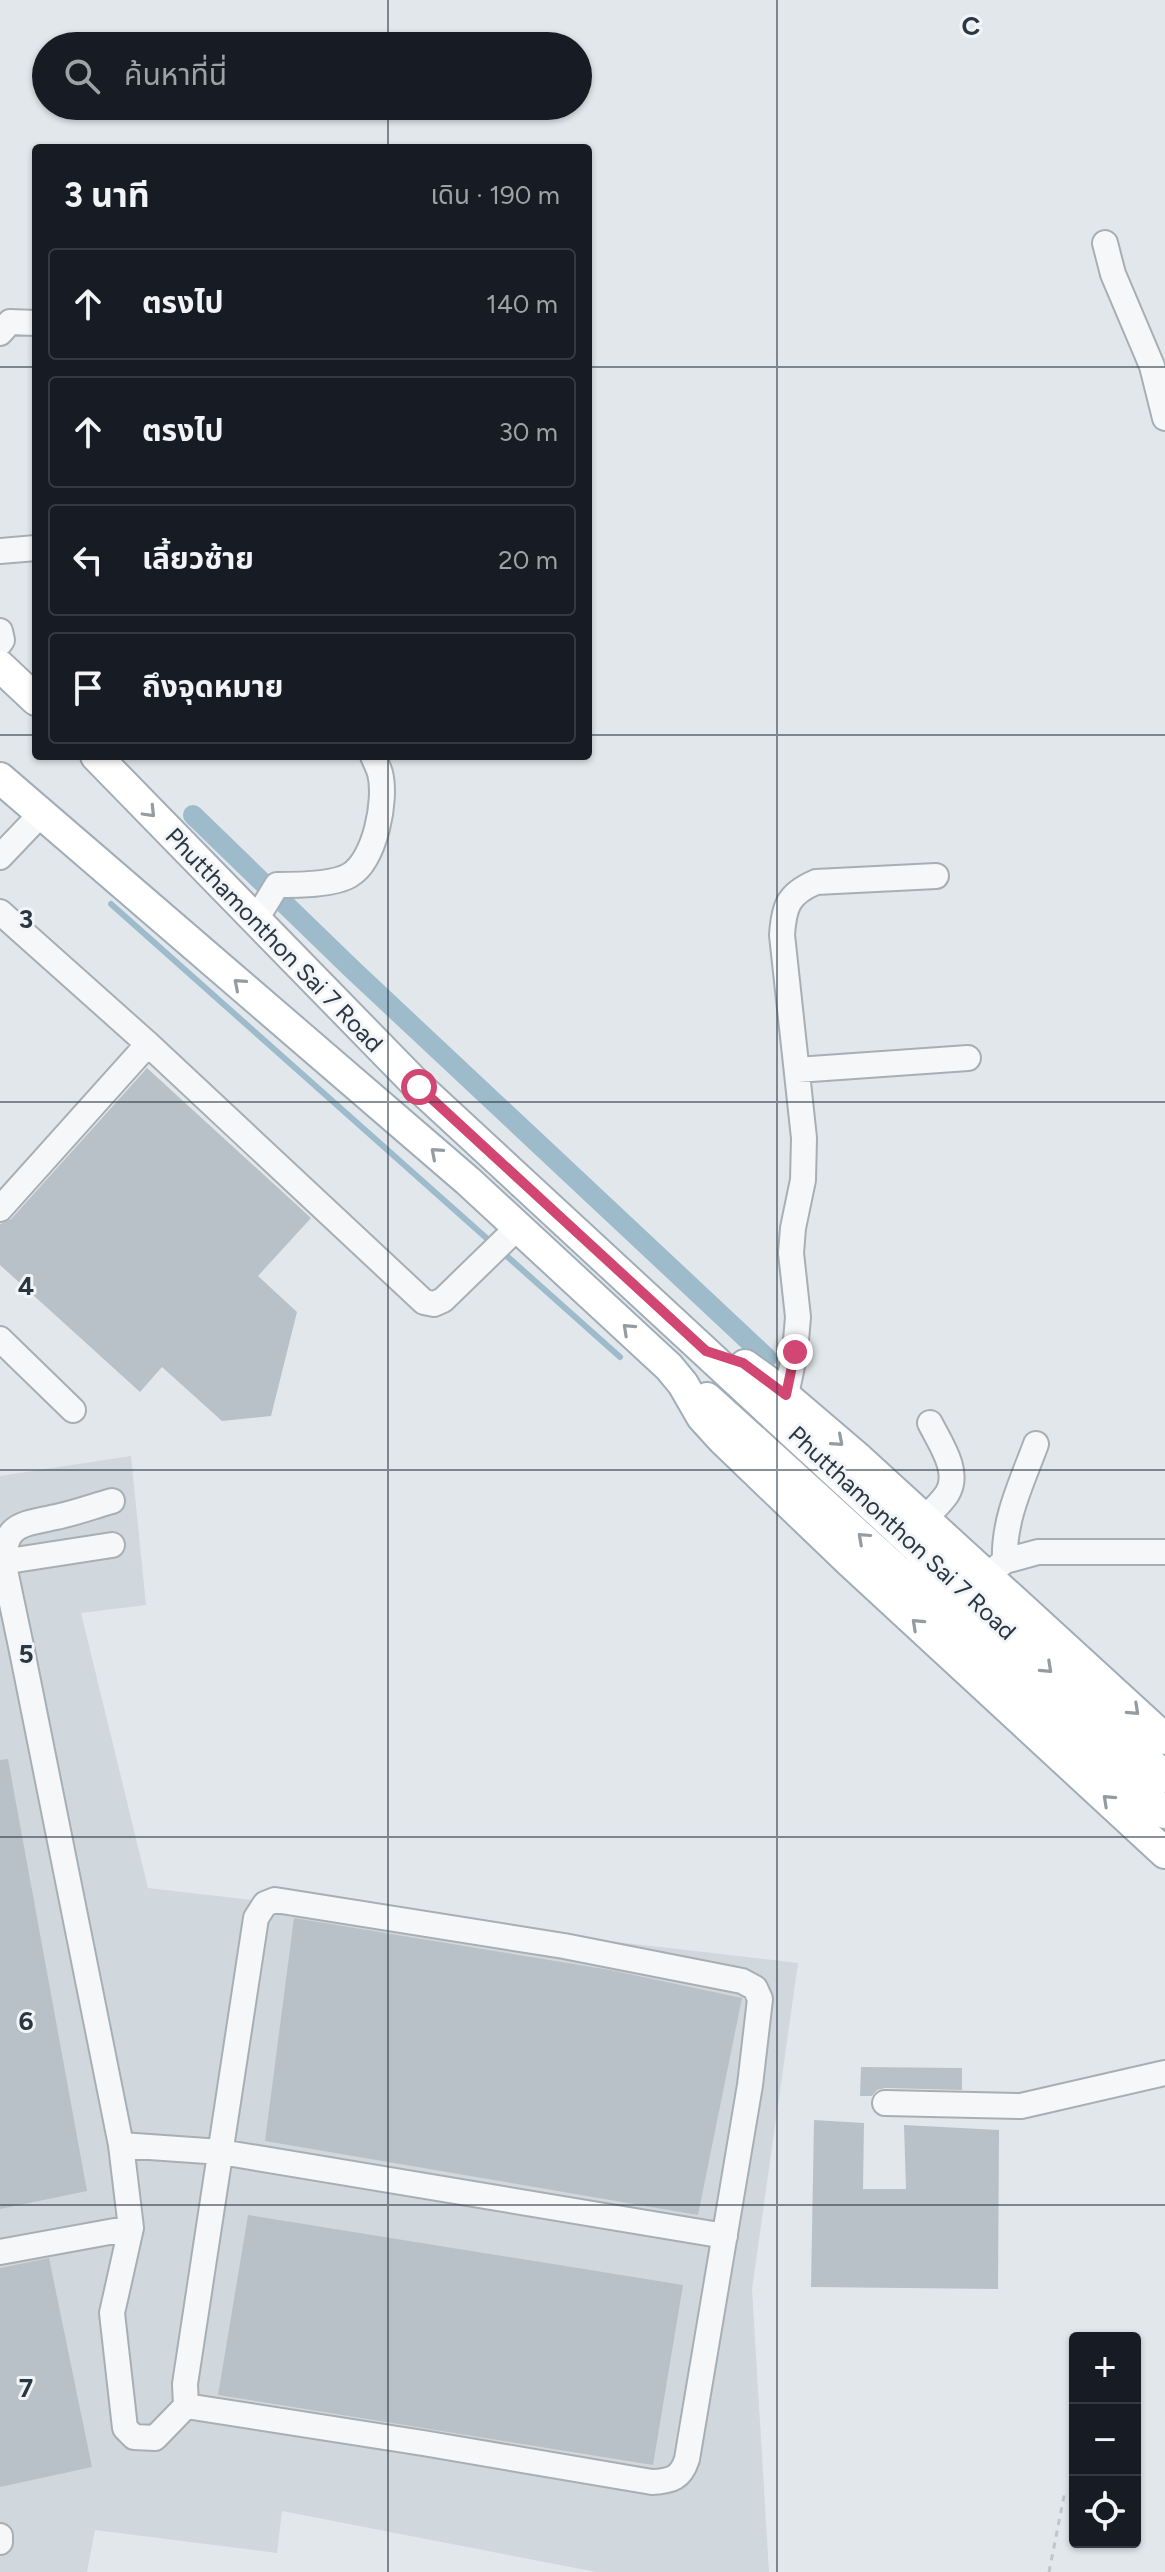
<!DOCTYPE html>
<html lang="th">
<meta charset="utf-8">
<style>
body{margin:0;font-family:Figtree,"Noto Sans Thai",sans-serif;background:#20242c;color:#f1f3f6}
.controls{position:absolute;right:24px;bottom:24px;display:grid;overflow:hidden;border-radius:8px;box-shadow:0 2px 6px #0004}
.controls button{width:72px;height:72px;display:grid;place-items:center;padding:0;border:0;border-bottom:2px solid #363941;background:#171b24;color:#f1f3f6;font:40px sans-serif}
.stop{position:absolute;width:24px;height:24px;margin:-18px;border:6px solid #d14672;border-radius:50%;background:#fff}
.stop.end{background:#d14672;border-color:#fff;box-shadow:0 2px 8px #0008}
.list{margin:0;padding:0;list-style:none}
h2{display:flex;justify-content:space-between;align-items:center;height:104px;margin:0;padding:0 32px;font-size:34px}
h2 small{font-size:26px;font-weight:400;color:#9ea1a6}
.list li{display:grid;grid-template-columns:52px 1fr auto;gap:24px;align-items:center;box-sizing:border-box;height:112px;margin:0 16px 16px;padding:0 16px;border:2px solid #363941;border-radius:8px}
.list b{display:block;font-size:30px;white-space:nowrap}
.list em{font-size:26px;font-style:normal;color:#9ea1a6}
.icon{flex:none;width:44px;height:44px;fill:none;stroke:currentColor;stroke-width:2;stroke-linecap:round;stroke-linejoin:round}
.map{position:relative;flex:none;width:1165px;height:2572px;overflow:hidden}
.search{position:absolute;background:#171b24;box-shadow:0 2px 6px #0004;left:32px;top:32px;width:560px;height:88px;display:flex;align-items:center;gap:20px;box-sizing:border-box;padding:0 28px;border-radius:44px;color:#9ea1a6;font-size:30px}
.panel{position:absolute;background:#171b24;box-shadow:0 2px 6px #0004;left:32px;top:144px;width:560px;height:616px;border-radius:8px}
.map>svg:first-child{display:block}
.built{fill:#d0d7dd}
.lines{fill:none;stroke-linecap:round;stroke-linejoin:round}
.stream{stroke:#9dbbcb;stroke-width:6}
.canal{stroke:#9dbbcb;stroke-width:20}
.building{fill:#b9c1c8}
.minor-casing{stroke:#a7afb5;stroke-width:28}
.major-casing{stroke:#a1adb7;stroke-width:34}
.path{stroke:#c0c5ca;stroke-width:3;stroke-dasharray:6 6;stroke-linecap:butt}
.minor{stroke:#f5f7f9;stroke-width:24}
.major{stroke:#fff;stroke-width:30}
.oneway{stroke:#949ba1}
.route{stroke:#d14672;stroke-width:10}
.grid{fill:none;stroke:#2a3743;stroke-width:2;stroke-opacity:0.55}
.labels{text-anchor:middle;stroke-width:6;stroke-linejoin:round;paint-order:stroke}
.street-label{font-size:24px;fill:#2a3743;stroke:#f2f5f8}
.grid-label{font-size:26px;text-anchor:middle;font-weight:bold;fill:#2a3743;stroke:#f2f5f8;stroke-width:6;stroke-linejoin:round;paint-order:stroke}
</style>
<div class="map">
<svg width="1165" height="2572" viewBox="0 0 1165 2572">
<rect width="100%" height="100%" fill="#e2e7eb"/>
<path class="built" d="M131 1456 146 1605 81 1613 148 1888 798 1963 752 2289 769 2572H596L282 2511 277 2553 95 2530 87 2572H0V1476Z"/>
<g class="lines">
<path class="stream" d="M111 904 492 1243
M500 1250 620 1357"/>
<path class="canal" d="M193 815 353 970 767 1358"/>
</g>
<path class="building" d="M147 1068 311 1218 258 1276 297 1312 271 1416 222 1421 162 1367 140 1392 0 1265V1224L11 1219Z
M8 1759 87 2191 0 2209V1760Z
M294 1918 610 1970 742 1998 698 2215 265 2141Z
M861 2067 962 2068V2090L885 2088 877 2090 872 2096H860Z
M814 2120 864 2123 863 2189H906L904 2125 999 2130 998 2289 811 2287Z
M248 2215 683 2285 653 2465 218 2395Z
M49 2258 92 2467 0 2487V2268Z"/>
<g class="lines">
<defs>
<path id="minor" d="M1105 243 1113 274 1152 366 1165 418
M0 333 10 322 36 323
M0 551 36 548
M0 631 2 640 0 643
M0 857 41 814
M0 912 148 1044 0 1209
M255 921 277 885C297 885 334 885 350 875 375 860 387 800 380 773 378 767 375 761 373 756
M148 1044 424 1302 434 1304 443 1300 518 1227
M797 1070 968 1058
M0 1339 73 1410
M786 1395 795 1352 798 1317 791 1253 793 1228 803 1180 804 1138 782 935C784 906 788 894 816 882L936 876
M925 1518C932 1511 941 1503 947 1494 961 1472 940 1443 930 1423
M1005 1561C1003 1520 1022 1482 1036 1444
M2 1562 112 1545
M6 1575C0 1525 17 1525 56 1517 75 1513 94 1506 112 1501
M987 1575 1005 1561 1038 1552H1165
M0 1576 6 1575 22 1651 121 2145 131 2228 112 2313 125 2428 134 2437 155 2438 186 2406
M275 1900 564 1946 742 1981 755 1988 760 1999 750 2085 687 2459C681 2478 672 2481 652 2482L423 2443 186 2406 185 2384 256 1918 265 1904Z
M885 2103 1021 2106 1165 2073
M121 2145 221 2152 725 2236
M0 2252 131 2228
M0 2536V2542"/>
<path id="major" d="M0 666 36 700
M96 756 419 1087 1165 1777
M0 778 468 1181 669 1367 683 1384 702 1417 722 1439 850 1562 1165 1853
M745 1365 770 1383 859 1459 1165 1739
M707 1398 1165 1813"/>
</defs>
<use href="#minor" class="minor-casing"/>
<use href="#major" class="major-casing"/>
<path class="path" d="M1049 2572 1065 2491"/>
<use href="#minor" class="minor"/>
<use href="#major" class="major"/>
</g>
<defs><path id="oneway-chevron" d="M-2-3.5L2.5 0L-2 3.5" fill="none" stroke-width="1.6" stroke-linecap="round" stroke-linejoin="round" transform="scale(2)"/></defs>
<g class="oneway">
<use href="#oneway-chevron" transform="translate(150 812) rotate(46)"/>
<use href="#oneway-chevron" transform="translate(239 984) rotate(-139)"/>
<use href="#oneway-chevron" transform="translate(436 1153) rotate(-139)"/>
<use href="#oneway-chevron" transform="translate(628 1329) rotate(-137)"/>
<use href="#oneway-chevron" transform="translate(838 1441) rotate(41)"/>
<use href="#oneway-chevron" transform="translate(863 1538) rotate(-138)"/>
<use href="#oneway-chevron" transform="translate(917 1624) rotate(-137)"/>
<use href="#oneway-chevron" transform="translate(1047 1668) rotate(43)"/>
<use href="#oneway-chevron" transform="translate(1134 1710) rotate(43)"/>
<use href="#oneway-chevron" transform="translate(1108 1800) rotate(-137)"/>
</g>
<g class="lines">
<path class="route" d="M419 1087 706 1351 743 1363 786 1395 795 1352"/>
</g>
<path class="grid" d="M388 0V46M777 0V2572M388 106V148M0 367H36M588 367H1165M0 735H36M588 735H1165M388 756V2572M0 1102H1165M0 1470H1165M0 1837H1165M0 2205H1165"/>
<g class="labels">
<g class="street-label">
<text transform="translate(274 940) rotate(46)" y="8">Phutthamonthon Sai 7 Road</text>
<text transform="translate(902 1533) rotate(43)" y="8">Phutthamonthon Sai 7 Road</text>
</g>
</g>
<g class="grid-label">
<text x="971" y="35">C</text>
<text x="26" y="928">3</text>
<text x="26" y="1295">4</text>
<text x="26" y="1663">5</text>
<text x="26" y="2030">6</text>
<text x="26" y="2397">7</text>
</g>
</svg>
<div class="controls">
<button>+</button>
<button>−</button>
<button><svg class="icon" aria-label="locate" viewBox="0 0 24 24"><circle cx="12" cy="12" r="6"/><path d="M12 2v4M12 18v4M2 12h4M18 12h4"/></svg></button>
</div>
<div class="stop" style="left:419px;top:1087px"></div>
<div class="stop end" style="left:795px;top:1352px"></div>
<div class="search"><svg class="icon" aria-label="search" viewBox="0 0 24 24"><circle cx="10" cy="10" r="6"/><path d="M15 15l6 6"/></svg>ค้นหาที่นี่</div>
<section class="panel">
<h2>3 นาที<small>เดิน · 190 m</small></h2>
<ul class="list">
<li><svg class="icon" aria-label="ahead" viewBox="0 0 24 24"><path d="M12 20V5M6 11l6-6 6 6"/></svg><div><b>ตรงไป</b></div><em>140 m</em></li>
<li><svg class="icon" aria-label="ahead" viewBox="0 0 24 24"><path d="M12 20V5M6 11l6-6 6 6"/></svg><div><b>ตรงไป</b></div><em>30 m</em></li>
<li><svg class="icon" aria-label="left" viewBox="0 0 24 24"><path d="M17 20v-9H6M10 6l-5 5 5 5"/></svg><div><b>เลี้ยวซ้าย</b></div><em>20 m</em></li>
<li><svg class="icon" aria-label="arrive" viewBox="0 0 24 24"><path d="M6 21V4h12l-3 4 3 4H6"/></svg><div><b>ถึงจุดหมาย</b></div></li>
</ul>
</section>
</div>
